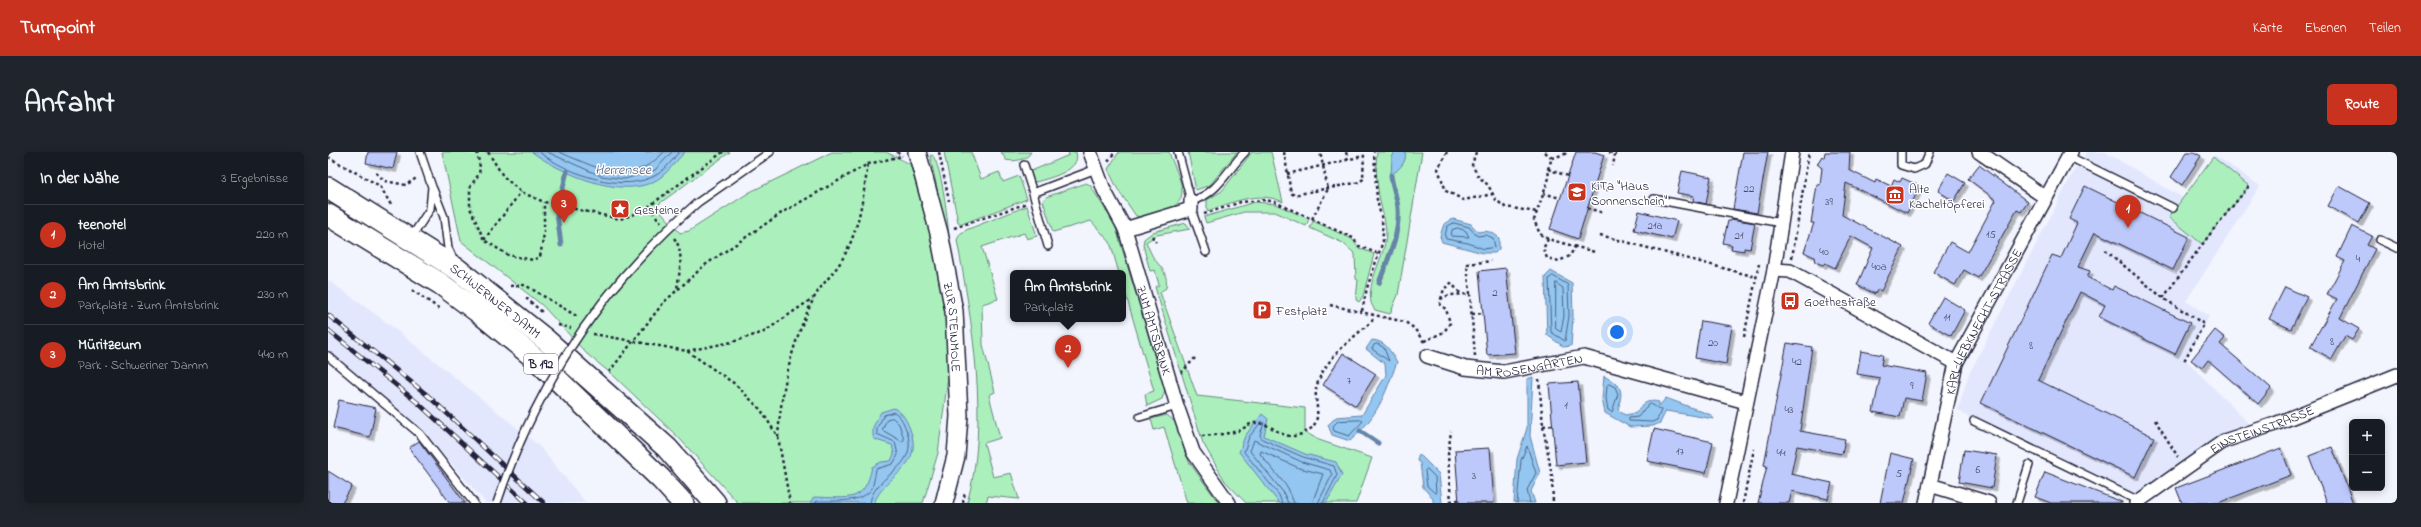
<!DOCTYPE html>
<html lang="de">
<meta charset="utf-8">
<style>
body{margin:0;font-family:"Indie Flower",sans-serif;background:#20242c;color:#f1f3f6}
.controls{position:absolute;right:12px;bottom:12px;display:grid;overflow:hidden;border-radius:6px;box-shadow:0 2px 10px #0003}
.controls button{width:36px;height:36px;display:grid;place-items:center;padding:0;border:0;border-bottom:1px solid #363941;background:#171b24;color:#f1f3f6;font:20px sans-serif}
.you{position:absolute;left:1289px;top:180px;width:14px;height:14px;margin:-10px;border:3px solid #fff;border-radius:50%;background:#1a73e8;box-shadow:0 0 0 6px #1a73e833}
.badge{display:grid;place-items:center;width:26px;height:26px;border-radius:50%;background:#c8321e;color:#fff;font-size:13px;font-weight:700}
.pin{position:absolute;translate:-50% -33px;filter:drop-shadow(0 1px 2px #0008)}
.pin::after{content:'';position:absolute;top:21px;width:14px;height:12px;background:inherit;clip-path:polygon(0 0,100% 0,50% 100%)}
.popup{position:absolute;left:682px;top:118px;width:116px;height:52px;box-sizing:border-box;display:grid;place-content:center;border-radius:6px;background:#171b24;filter:drop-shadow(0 1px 3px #0005);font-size:13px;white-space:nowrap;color:#9ea1a6}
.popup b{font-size:15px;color:#f1f3f6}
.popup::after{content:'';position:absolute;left:50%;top:100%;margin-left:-8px;border:8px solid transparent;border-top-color:#171b24}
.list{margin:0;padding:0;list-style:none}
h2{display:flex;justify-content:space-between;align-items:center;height:52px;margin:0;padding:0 16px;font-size:17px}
h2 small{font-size:13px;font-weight:400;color:#9ea1a6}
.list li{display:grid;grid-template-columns:26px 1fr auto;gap:12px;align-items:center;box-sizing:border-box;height:60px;padding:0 16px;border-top:1px solid #363941}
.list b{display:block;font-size:15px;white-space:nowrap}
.list p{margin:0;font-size:13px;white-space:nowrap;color:#9ea1a6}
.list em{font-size:13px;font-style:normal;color:#9ea1a6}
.map{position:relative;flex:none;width:2069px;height:351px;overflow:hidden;border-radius:6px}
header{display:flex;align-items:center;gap:24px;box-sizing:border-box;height:56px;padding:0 20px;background:#c8321e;color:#fff}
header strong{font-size:19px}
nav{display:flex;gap:22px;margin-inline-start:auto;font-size:14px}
.intro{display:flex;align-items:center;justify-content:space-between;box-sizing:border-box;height:96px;padding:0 24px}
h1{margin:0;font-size:28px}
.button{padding:10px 18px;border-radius:6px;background:#c8321e;color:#fff;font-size:14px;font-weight:700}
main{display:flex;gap:24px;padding:0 24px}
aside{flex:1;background:#171b24;border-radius:6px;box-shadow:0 2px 10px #0003}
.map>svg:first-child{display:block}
.built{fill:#e2e7fd}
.green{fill:#abf0bc;stroke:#66897c}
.water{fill:#93c6f0;stroke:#6684a8}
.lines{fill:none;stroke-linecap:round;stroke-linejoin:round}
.shore{stroke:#4f6483;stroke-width:1}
.stream{stroke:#6684a8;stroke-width:5}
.building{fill:#bdc9fa;stroke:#22223b;filter:url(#shadow)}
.service-casing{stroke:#22223b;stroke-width:10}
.minor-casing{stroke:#22223b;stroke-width:16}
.tertiary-casing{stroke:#22223b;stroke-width:20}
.primary-casing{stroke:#22223b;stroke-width:24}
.path{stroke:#22223b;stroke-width:2.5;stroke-dasharray:3 3;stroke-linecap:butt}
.service{stroke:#fff;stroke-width:7}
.minor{stroke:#fff;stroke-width:13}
.tertiary{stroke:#fff;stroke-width:17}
.primary{stroke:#fff;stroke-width:21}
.rail-casing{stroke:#22223b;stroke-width:4.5}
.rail{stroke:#fff;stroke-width:3;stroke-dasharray:9;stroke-linecap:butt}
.service-bridge-casing{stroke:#22223b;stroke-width:10;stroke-linecap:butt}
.service-bridge{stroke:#fff;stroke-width:7}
.labels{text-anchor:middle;stroke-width:3;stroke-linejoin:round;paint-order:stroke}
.number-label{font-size:11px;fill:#494c6b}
.shield{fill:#fff;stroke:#646476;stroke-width:1}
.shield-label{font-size:12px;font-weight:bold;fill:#22223b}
.poi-label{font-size:13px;fill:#22223b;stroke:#fff;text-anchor:start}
.street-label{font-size:13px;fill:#22223b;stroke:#fff}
.water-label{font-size:14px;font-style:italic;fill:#4a5b7a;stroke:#fff}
</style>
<header>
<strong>Turnpoint</strong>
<nav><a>Karte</a><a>Ebenen</a><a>Teilen</a></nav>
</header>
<div class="intro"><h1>Anfahrt</h1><a class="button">Route</a></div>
<main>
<aside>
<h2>In der Nähe<small>3 Ergebnisse</small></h2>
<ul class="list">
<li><span class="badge">1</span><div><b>teenotel</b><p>Hotel</p></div><em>220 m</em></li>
<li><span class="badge">2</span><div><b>Am Amtsbrink</b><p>Parkplatz · Zum Amtsbrink</p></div><em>230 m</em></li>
<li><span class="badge">3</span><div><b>Müritzeum</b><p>Park · Schweriner Damm</p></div><em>440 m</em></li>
</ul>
</aside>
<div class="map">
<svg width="2069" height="351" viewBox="0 0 2069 351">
<defs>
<filter id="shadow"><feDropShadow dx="3.5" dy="3.5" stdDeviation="0" flood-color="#0004"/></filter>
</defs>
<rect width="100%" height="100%" fill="#f2f4fe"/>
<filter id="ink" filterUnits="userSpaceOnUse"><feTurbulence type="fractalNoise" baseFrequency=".025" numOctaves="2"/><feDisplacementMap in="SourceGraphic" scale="8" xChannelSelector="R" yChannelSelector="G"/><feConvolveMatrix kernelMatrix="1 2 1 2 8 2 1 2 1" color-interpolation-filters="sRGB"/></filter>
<g filter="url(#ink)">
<path class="built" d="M1759 0H1777L1855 46 1887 3 1932 34 1858 149 1881 164 1857 207 1927 278 1896 289 1811 349 1646 269 1630 258 1640 224 1747 17Z
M0 128 66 176 210 293 258 351H158L91 275 0 198Z"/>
<path class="green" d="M114 0H402L328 54 352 81 361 79 422 40 504 0H558L582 12 602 82 618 159 620 225 610 301 595 351H410L352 287 286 224 259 202 214 153 133 89Z
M616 0H643L653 27 671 20 675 30 691 24 699 47 634 72 630 70Z
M673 0H703C699 8 686 10 678 8Z
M740 0H748C754 19 721 26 708 30L705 29 701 20 741 3Z
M791 0H841C848 22 869 50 835 59 826 62 817 66 808 64L789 36 780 17Z
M860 0H909L882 33 868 38Z
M924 0H943L955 50C931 38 903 51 879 59V48L894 39Z
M1049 0H1094L1070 143 1062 162 1047 158C1033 142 1054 109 1057 91 1060 76 1055 63 1052 49 1049 34 1047 15 1049 0Z
M604 3C614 13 621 75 621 91L602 4Z
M1885 5 1921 34 1874 92 1841 65Z
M758 31 762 33 787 73 837 238 834 247 819 254 817 242 826 239 795 133V121H791L782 90 763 69 725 80 715 49 718 45Z
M927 50 947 52 981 67 978 74 947 60H916L878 71 876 65Z
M699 54 709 84 699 87 696 81 654 95 670 147 654 152 655 193 667 240 661 243 672 286 656 291 665 325 683 321 691 347 660 344 658 351H639C662 272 644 168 629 88L632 82 638 78Z
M985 69 1024 87 1031 96 1046 102 1035 144 1031 150 1028 148 1030 128 1028 127 1027 102 1015 91 982 76Z
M858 71 862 77 829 83 818 90C821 96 823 103 827 108 835 117 840 123 838 136L832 140 869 244 977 256V280L991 288 1044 306 1028 351H918L897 329 875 291 827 135 831 133 827 118 822 119 815 93 816 87 825 80Z
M839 263 847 270 861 310 891 351H859L836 275 826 278 823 267Z"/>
<path class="water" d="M204 0H357C349 8 342 18 333 25 299 51 234 22 204 0Z
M1067 0H1077C1080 10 1070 18 1063 23L1064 5Z
M1125 67 1143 72 1150 80C1159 78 1165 80 1171 86V97L1167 101H1155L1114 90 1112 84 1116 72Z
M1223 119 1244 131 1245 164 1243 194 1236 195 1219 183 1217 125Z
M1044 188C1058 189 1062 199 1069 210 1056 245 1050 264 1022 289L1004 283 1000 273 1008 265 1034 263 1058 223 1057 212 1038 197Z
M1276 224C1295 235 1295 237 1290 258L1297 263 1308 261C1314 252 1319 247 1331 250V254L1338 246 1383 263 1386 267 1338 259 1332 271 1325 274 1302 275 1277 261 1274 247Z
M1205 225 1202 284 1212 321 1203 339 1207 351H1186L1189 307 1199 276V227Z
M566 256C575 261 578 267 582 277 597 316 557 322 546 351H482L486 345C523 346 536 351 544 315L553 310 563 309 566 302 564 293 548 288 545 285V275L553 260Z
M934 262 940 267 936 284 977 302 1008 310 1014 323 998 351H951L911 300 917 284Z
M1091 302 1111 322 1114 351H1105V347L1095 335 1092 311 1089 309Z"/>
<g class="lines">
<path class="shore" d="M211 0C240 22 296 43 330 22 338 17 345 7 351 0
M219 0 273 24 297 27 327 18 344 0
M231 0C270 16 302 36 336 0
M1126 71 1141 75 1149 84 1158 83 1165 86 1167 95 1156 97 1140 91 1118 87 1117 84 1119 75Z
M1130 76 1138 79 1141 85 1123 84 1124 78Z
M1225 124 1240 133 1241 164 1237 189 1223 180 1221 127Z
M1228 131 1235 136 1236 164 1233 180 1228 177Z
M1050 192 1056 196 1061 209 1044 197 1046 193Z
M1281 232 1287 235 1290 242 1284 260 1280 258 1278 246 1279 234Z
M1323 252 1333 258 1329 268 1324 270 1301 269V266L1310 265 1317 256Z
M565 266 571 272 576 287 575 290 554 278 559 267Z
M1033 268 1035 269 1021 284 1006 279 1005 274 1010 269Z
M1099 317 1107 325 1108 342 1099 334 1097 319Z
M487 351 489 349C507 349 536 351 544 336 546 330 547 323 548 317L565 312 570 303 567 290 549 282V276L556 263 566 260C573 264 575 270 578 277 594 318 546 320 542 351
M954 351 951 343 916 300 921 285 934 269 936 271 932 283 934 287 975 305 1006 314 1009 323 995 351
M960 351 955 340 922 299 926 288 974 310 1002 318 1004 323 990 351
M966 351 960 336 932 302 933 299 971 316 995 322 984 351
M1189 351 1193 308 1199 294 1208 321 1199 338 1202 351"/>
<path class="stream" d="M233 93 229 61 239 19
M1051 131C1060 106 1072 83 1070 56 1069 45 1064 34 1063 23
M1032 279 1050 291"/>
</g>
<path class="building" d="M40 0H69L65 17 38 11Z
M1248 0H1267L1276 3 1250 87 1222 77Z
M1415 0H1440L1429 61 1405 57Z
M1497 0H1522L1521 18 1547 31 1548 27 1563 34 1566 27 1572 30 1574 26 1592 34 1579 61 1518 31 1514 63 1575 95 1553 139 1550 137 1547 142 1529 133 1545 96 1523 84 1507 116 1497 111 1495 113 1487 110 1486 105 1476 100 1486 71H1483L1489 33H1492L1494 16 1489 12 1494 4 1496 6Z
M1859 0H1866L1873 4 1854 33 1843 25Z
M1651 13 1700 50 1693 60 1689 58 1650 126 1636 118 1627 133 1605 120 1622 90 1640 100 1668 48 1640 27Z
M1354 19 1383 25 1378 52 1365 49 1366 44 1349 41Z
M1620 21 1637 31 1626 49 1610 39Z
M1757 34 1861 85 1845 118 1767 80 1750 115 1762 119 1759 125 1784 138 1786 134 1862 171 1847 202 1771 165 1777 153 1752 140 1710 228 1826 285 1807 325 1653 251 1724 103 1733 106 1749 71 1741 67Z
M2011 34 2042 51 2031 71 2000 54Z
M1311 59 1349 69 1344 87 1306 78Z
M1403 67 1427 71 1422 97 1416 96V99L1403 97 1404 93 1395 91 1400 69H1403Z
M2024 74 2044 84 2039 93 2047 97 2012 166 2031 177 2024 188 2017 184 2004 207 1982 195 2009 147 1999 142 2017 109 2009 105Z
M1178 116 1187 201 1159 203 1151 119Z
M1957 135 1979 145 1963 177 1941 167Z
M1615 145 1637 158 1623 184 1600 171Z
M1373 169 1404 174 1398 212 1367 206Z
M1887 178 1897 186 1892 192 1943 236 1930 252 1880 208 1874 216 1863 208Z
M1459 191 1484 195 1472 279 1517 287 1514 302 1469 294 1463 322 1504 331 1500 347 1464 339 1461 351H1430L1439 314 1436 313Z
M1533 199 1555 203 1553 213 1599 221 1594 249 1576 246 1572 265 1545 260 1552 226 1529 222Z
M1015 201 1048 222 1028 254 995 233Z
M1250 230 1258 310 1228 313 1221 232Z
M11 248 48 256 42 285 5 276Z
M1326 277 1385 290 1378 321 1319 309Z
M91 289 137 351H122L81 296Z
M2004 295 2025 351H1999L1981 304Z
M1162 296 1166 351H1131L1127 298Z
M1953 296 1963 323 1890 351H1854L1848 336Z
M1636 298 1669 303 1664 336 1631 330Z
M1562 301 1586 307 1576 351H1552Z
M0 319 24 334 14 351H0Z
M1717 320 1794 350V351H1723L1707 345Z"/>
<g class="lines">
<defs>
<path id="service" d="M850 0 863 49C890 42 899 18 917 0
M1573 0V13L1586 17 1597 12 1602 0
M1740 4 1845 56
M696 13 705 41
M105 37 116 65 120 96 125 107
M1326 47 1453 71
M369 51 442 0
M863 57 878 100
M83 86 102 57 104 35 92 0
M2052 88 2069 96
M720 94 705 41 768 17
M0 204 92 282 146 351
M812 265 849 254
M1646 269 1811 349
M1689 351 1701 313"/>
<g id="minor">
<path id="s1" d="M762 0 776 38 797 77 849 254 865 300 901 351"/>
<path d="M1651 0 1718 46"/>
<path d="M797 77 863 57V49"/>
<path d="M1446 118 1462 119 1628 211"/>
<path id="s2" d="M1099 204 1137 216 1176 220 1256 205 1418 250"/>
<path d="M1602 333 1661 351"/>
<path d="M1398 351 1446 118 1464 0"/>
<path id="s3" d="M1598 351 1628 211 1743 0"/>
<path id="s4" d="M1808 351 1896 289 1947 272 2069 223"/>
</g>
<g id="tertiary">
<path id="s5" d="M589 0 611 81 626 159 631 264 628 304 616 351"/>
</g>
<g id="primary">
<path id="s6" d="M0 36 129 117 218 188 339 296 387 351"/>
<path d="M0 63 113 132 153 162 209 208 333 327 355 351"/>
</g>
</defs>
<use href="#service" class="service-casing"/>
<use href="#minor" class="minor-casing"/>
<use href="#tertiary" class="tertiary-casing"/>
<use href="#primary" class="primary-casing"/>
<path class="path" d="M149 0 152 15 151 22 142 35V56L156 88 180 103 205 108 212 105 216 82V50
M160 0 175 24 193 40 216 50 292 67 313 60 395 0
M569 0 574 4
M611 0 621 49
M956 0 963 41 966 43 1032 30 1035 27 1036 0
M1018 0 1020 7
M1119 0 1110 17 1118 39 1136 48 1165 42
M1148 0 1144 13 1150 24 1160 33 1168 48 1177 55 1209 60
M1217 0 1224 6 1220 17 1221 26 1206 68 1212 82 1220 87 1267 100
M1281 0 1287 2 1285 14
M0 5 52 34 63 53
M1224 6 1237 2 1238 0
M780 9 787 0
M1220 17 1240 24
M48 21 57 29 78 33 90 25
M959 22 1035 4
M1267 33 1280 38
M1215 41 1232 46
M320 55 333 70
M1259 56 1276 61
M876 62 913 50 937 48 947 50 1025 86 1031 94 1051 102
M984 67 1000 37 992 0
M626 76 697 52
M1272 83 1428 125
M824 84 828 90
M346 86C357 100 351 121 349 137
M1220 87 1215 97 1219 106 1231 109 1242 104 1247 94
M156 88 193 40
M1777 98 1835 146 1876 172 1856 209
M1464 106 1481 0
M182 134 197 133 250 165
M84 138 112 157
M1142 142 1139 112 1163 109
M198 146 214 160
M1835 146 1885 78 1921 34
M1113 147 1116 137 1123 131 1133 142
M1002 153 1077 170 1086 176 1096 190
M1034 159 1039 136 1055 89 1054 68 1049 48 1046 0
M1144 162 1155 161
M230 173 243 176
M265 182 359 199 407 232 433 258 450 285 462 351
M1416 185 1431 112
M1096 189 1116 180 1122 171 1118 157 1112 153 1113 147 1121 143 1142 142 1147 204
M359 199 404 190 436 180 485 146
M281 220 336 150 377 113 455 60 540 12 574 4
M853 221 867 206
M1211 227 1215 274 1224 324 1225 351
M1827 268 1850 305
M1215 274 1225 273
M874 284C885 283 900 282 910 279 916 277 921 271 927 271 949 271 955 295 981 278 997 267 984 247 989 233 998 205 1023 188 1044 169L1045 162
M450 285C453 238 464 190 485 148 492 134 504 123 512 111 531 81 535 46 540 12
M1122 349 1131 348
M635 351 637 340
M1123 351 1120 303 1123 279
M1415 351 1426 297"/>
<use href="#service" class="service"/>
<use href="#minor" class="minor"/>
<use href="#tertiary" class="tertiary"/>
<use href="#primary" class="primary"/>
<defs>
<path id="rail" d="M0 163 98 242 216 351
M0 178 90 251 199 351"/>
</defs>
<use href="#rail" class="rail-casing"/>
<use href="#rail" class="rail"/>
<defs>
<path id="service-bridge" d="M169 351C208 232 274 133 369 51"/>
</defs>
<use href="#service-bridge" class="service-bridge-casing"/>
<use href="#service-bridge" class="service-bridge"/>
</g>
</g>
<defs>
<symbol id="school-square" viewBox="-11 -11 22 22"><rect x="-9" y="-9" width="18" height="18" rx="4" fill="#c8321e" stroke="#fff"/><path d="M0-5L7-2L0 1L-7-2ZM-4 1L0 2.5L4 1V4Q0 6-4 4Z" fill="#fff"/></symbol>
<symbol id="museum-square" viewBox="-11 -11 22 22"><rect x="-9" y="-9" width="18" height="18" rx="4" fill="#c8321e" stroke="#fff"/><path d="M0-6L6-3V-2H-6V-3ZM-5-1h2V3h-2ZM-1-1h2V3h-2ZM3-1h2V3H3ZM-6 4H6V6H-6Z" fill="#fff"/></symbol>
<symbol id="sight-square" viewBox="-11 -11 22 22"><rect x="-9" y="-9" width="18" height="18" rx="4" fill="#c8321e" stroke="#fff"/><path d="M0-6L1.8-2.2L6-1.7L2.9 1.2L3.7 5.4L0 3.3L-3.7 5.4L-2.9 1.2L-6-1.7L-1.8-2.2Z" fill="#fff"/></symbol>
<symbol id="bus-square" viewBox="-11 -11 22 22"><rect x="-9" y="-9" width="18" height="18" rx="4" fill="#c8321e" stroke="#fff"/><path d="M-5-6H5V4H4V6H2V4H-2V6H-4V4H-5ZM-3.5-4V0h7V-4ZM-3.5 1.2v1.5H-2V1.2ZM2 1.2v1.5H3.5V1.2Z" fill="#fff"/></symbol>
<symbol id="parking-square" viewBox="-11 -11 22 22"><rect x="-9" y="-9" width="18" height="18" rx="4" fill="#c8321e" stroke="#fff"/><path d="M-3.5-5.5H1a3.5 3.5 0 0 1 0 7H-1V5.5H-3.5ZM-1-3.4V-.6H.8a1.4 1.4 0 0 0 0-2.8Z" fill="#fff"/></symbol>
</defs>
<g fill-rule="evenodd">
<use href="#school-square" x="1238" y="29" width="22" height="22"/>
<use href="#museum-square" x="1556" y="32" width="22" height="22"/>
<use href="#sight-square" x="281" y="46" width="22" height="22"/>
<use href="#bus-square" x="1451" y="138" width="22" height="22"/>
<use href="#parking-square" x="923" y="147" width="22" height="22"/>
</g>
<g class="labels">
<g class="number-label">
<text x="1421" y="40">22</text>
<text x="1501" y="53">39</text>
<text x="1327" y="77">21a</text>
<text x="1663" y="86">15</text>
<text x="1411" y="87">21</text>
<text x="1496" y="103">40</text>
<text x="2030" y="110">4</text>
<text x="1551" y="118">40a</text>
<text x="1167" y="144">2</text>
<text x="1619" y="169">11</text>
<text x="2004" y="193">8</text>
<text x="1385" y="194">20</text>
<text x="1703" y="197">8</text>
<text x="1469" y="213">42</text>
<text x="1021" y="232">7</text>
<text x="1584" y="237">9</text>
<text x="1238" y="257">1</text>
<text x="1461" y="261">43</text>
<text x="1352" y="303">17</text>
<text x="1453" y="304">44</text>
<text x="1650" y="321">6</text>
<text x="1571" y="325">5</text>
<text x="1146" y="327">3</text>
</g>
<rect class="shield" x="196" y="202" width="34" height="20" rx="3"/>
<g class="shield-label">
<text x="213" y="216">B 192</text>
</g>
<g class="poi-label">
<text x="1263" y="38">KiTa "Haus<tspan x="1263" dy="15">Sonnenschein"</tspan></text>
<text x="1581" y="41">Alte<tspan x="1581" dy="15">Kacheltöpferei</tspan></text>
<text x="306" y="62">Gesteine</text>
<text x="1476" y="154">Goethestraße</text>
<text x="948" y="163">Festplatz</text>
</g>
<g class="street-label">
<text dy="5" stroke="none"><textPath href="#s6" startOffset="202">SCHWERINER DAMM</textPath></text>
<text dy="5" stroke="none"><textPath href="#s3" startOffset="192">KARL-LIEBKNECHT-STRASSE</textPath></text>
<text dy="5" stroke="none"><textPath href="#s5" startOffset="179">ZUR STEINMOLE</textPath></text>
<text dy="5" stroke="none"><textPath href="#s1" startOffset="190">ZUM AMTSBRINK</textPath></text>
<text dy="5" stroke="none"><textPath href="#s2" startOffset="105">AM ROSENGARTEN</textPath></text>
<text dy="5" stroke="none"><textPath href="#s4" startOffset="147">EINSTEINSTRASSE</textPath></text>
</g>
<g class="water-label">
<text x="295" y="22">Herrensee</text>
</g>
</g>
</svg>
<div class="controls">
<button>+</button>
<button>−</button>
</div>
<div class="you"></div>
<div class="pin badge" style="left:1800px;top:76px">1</div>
<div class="pin badge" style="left:740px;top:216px">2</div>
<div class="popup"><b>Am Amtsbrink</b>Parkplatz</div>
<div class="pin badge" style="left:236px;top:71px">3</div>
</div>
</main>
